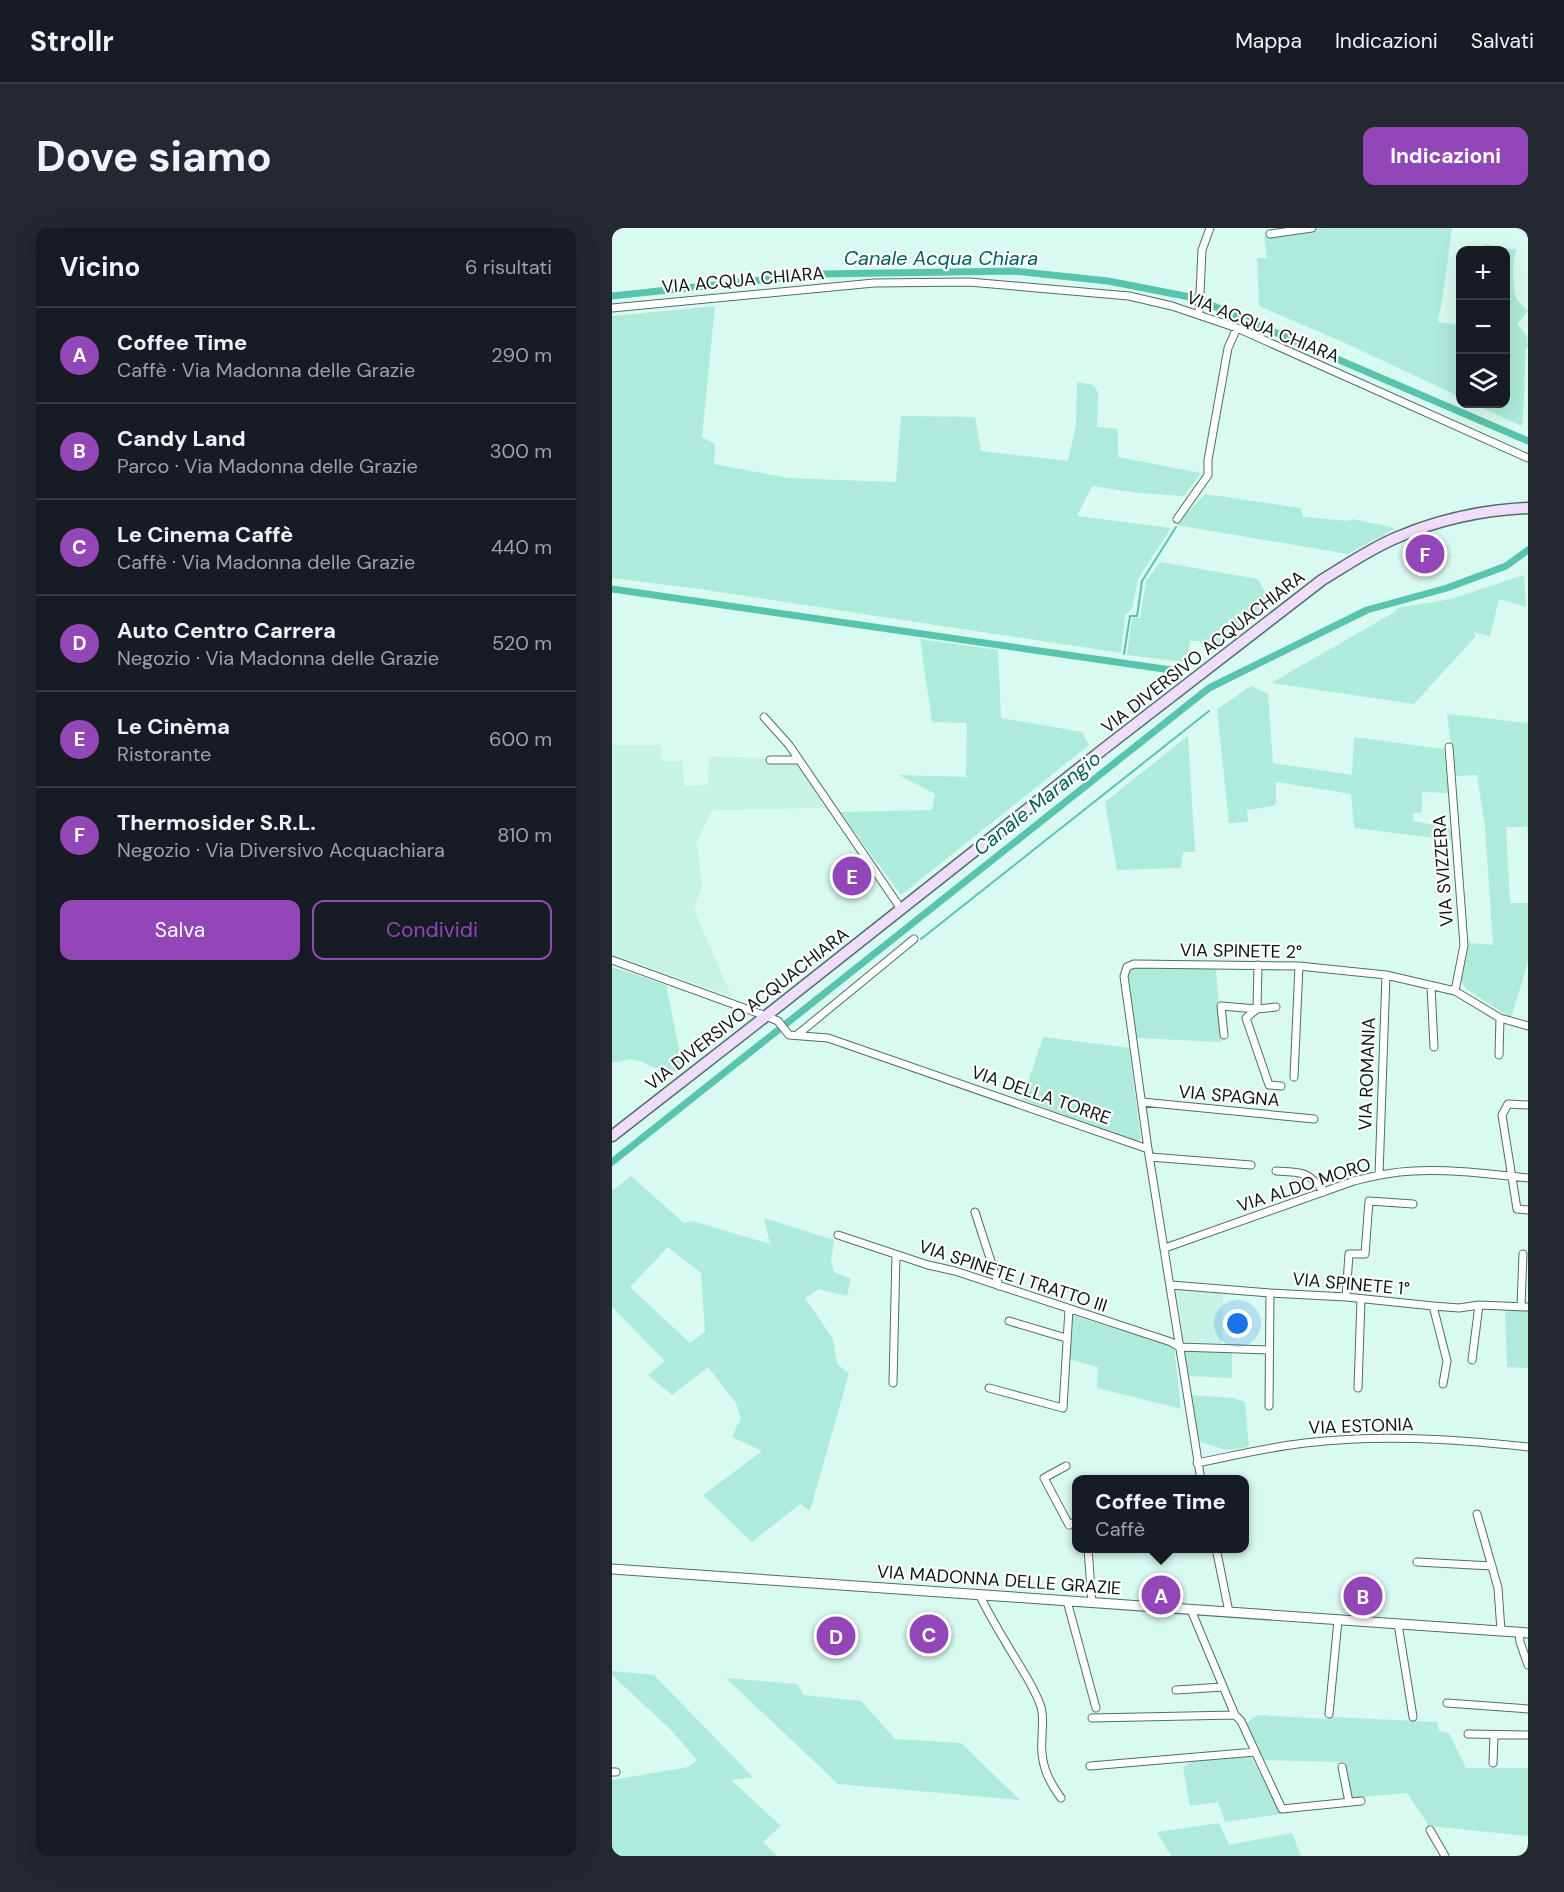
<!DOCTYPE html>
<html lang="it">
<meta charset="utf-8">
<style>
body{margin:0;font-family:"DM Sans",sans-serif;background:#242831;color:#f1f3f6}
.controls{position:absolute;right:18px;top:18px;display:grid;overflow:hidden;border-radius:12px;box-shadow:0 6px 24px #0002}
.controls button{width:54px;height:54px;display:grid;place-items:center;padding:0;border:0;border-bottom:2px solid #363941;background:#171b24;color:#f1f3f6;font:30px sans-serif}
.you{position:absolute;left:626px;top:1096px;width:21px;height:21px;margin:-15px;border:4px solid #fff;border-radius:50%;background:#1a73e8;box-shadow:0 0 0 9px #1a73e833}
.badge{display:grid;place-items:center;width:39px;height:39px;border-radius:50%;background:#9246b7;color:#fff;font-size:20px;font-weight:700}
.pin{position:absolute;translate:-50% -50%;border:3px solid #fff;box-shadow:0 2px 6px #0006}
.popup{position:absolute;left:460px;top:1247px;width:177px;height:78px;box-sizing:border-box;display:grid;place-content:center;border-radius:12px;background:#171b24;filter:drop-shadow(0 2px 4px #0005);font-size:20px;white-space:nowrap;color:#9ea1a6}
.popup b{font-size:22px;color:#f1f3f6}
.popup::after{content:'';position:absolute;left:50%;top:100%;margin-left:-12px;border:12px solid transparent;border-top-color:#171b24}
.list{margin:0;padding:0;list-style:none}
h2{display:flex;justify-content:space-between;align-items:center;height:78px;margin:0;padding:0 24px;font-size:26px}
h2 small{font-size:20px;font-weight:400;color:#9ea1a6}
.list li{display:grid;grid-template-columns:39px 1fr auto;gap:18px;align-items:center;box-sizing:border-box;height:96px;padding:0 24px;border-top:2px solid #363941}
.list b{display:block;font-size:22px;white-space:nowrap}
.list p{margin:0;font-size:20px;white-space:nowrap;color:#9ea1a6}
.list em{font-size:20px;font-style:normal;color:#9ea1a6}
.actions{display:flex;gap:12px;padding:18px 24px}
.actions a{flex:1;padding:14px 0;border:2px solid #9246b7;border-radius:12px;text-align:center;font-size:21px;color:#9246b7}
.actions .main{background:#9246b7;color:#fff}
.icon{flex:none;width:33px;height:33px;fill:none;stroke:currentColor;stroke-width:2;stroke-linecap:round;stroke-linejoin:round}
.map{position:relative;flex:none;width:916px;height:1628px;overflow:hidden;border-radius:12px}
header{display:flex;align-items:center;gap:36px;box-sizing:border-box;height:84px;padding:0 30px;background:#171b24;border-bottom:2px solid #363941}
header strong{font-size:28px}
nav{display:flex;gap:33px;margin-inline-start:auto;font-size:21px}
.intro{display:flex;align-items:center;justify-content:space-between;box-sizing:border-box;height:144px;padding:0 36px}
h1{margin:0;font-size:42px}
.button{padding:15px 27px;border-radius:12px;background:#9246b7;color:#fff;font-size:21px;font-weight:700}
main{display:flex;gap:36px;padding:0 36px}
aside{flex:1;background:#171b24;border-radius:12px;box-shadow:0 6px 24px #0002}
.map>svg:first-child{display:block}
.built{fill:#c7f2e6}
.green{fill:#aeebdb;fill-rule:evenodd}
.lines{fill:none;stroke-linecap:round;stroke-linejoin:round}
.stream{stroke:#58c4ad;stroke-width:2}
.canal{stroke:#58c4ad;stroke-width:7}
.minor-casing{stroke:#506e66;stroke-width:9}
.tertiary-casing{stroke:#506e66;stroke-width:11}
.secondary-casing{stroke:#506e66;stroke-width:13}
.minor{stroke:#fff;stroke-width:7}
.tertiary{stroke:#fff;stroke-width:9}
.secondary{stroke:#f0ddfb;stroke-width:10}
.labels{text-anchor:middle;stroke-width:4.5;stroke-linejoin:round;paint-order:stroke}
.street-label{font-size:18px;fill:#0c1815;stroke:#fff}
.water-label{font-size:20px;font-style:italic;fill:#016152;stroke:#fff}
</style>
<header>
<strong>Strollr</strong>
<nav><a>Mappa</a><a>Indicazioni</a><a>Salvati</a></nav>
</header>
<div class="intro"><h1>Dove siamo</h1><a class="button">Indicazioni</a></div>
<main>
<aside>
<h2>Vicino<small>6 risultati</small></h2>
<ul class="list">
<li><span class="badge">A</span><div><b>Coffee Time</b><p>Caffè · Via Madonna delle Grazie</p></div><em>290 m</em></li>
<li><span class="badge">B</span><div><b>Candy Land</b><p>Parco · Via Madonna delle Grazie</p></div><em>300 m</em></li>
<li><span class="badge">C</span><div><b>Le Cinema Caffè</b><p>Caffè · Via Madonna delle Grazie</p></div><em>440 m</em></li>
<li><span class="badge">D</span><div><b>Auto Centro Carrera</b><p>Negozio · Via Madonna delle Grazie</p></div><em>520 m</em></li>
<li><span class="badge">E</span><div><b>Le Cinèma</b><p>Ristorante</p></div><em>600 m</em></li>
<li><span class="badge">F</span><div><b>Thermosider S.R.L.</b><p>Negozio · Via Diversivo Acquachiara</p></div><em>810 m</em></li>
</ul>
<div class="actions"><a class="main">Salva</a><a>Condividi</a></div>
</aside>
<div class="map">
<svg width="916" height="1628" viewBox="0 0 916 1628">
<rect width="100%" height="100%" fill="#d9faf1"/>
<path class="built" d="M0 517H49V529L52 533H71L72 558 96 557 97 529 159 530 185 534 213 580 100 582 85 613 90 659 82 682 120 769 0 726Z
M564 1061 611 1064 610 1116 571 1113Z"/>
<path class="green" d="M711 0H840L831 67 826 94 848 97V169L731 114 647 78 645 30H655L652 9Z
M873 16 905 22C899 31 900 63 905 72 907 75 912 79 916 83L905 96 915 108 916 119H914C912 145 913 171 910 198L862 176H894V22H872Z
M103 78 90 209 103 216 102 236 176 250 284 254 289 188 363 189 369 223 456 233 464 197 465 154 482 157 486 165 485 199 506 201V229L589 245 572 268 526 265 480 258 465 288 559 300 526 351 520 381 513 387 509 425 87 361 0 350V88Z
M593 266 688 280 692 289 736 293 740 291 784 300 736 326 564 297Z
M548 334 646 351 659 376 597 422 591 419 588 413H578L576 431 571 434 515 427 520 390H528L534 353Z
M912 347 914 379 887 371 878 408 861 404 864 408 802 476 659 455 781 385 786 380 839 371Z
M308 411 386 422 389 490 470 504 477 517 289 667 228 584 320 582 323 566 287 547 354 549 355 495 320 494Z
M639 458 656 466 661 535 740 547 742 509 832 521 836 565 810 564V584L801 586V593L838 600 839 612 742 600 739 566 664 554V574L662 578 635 582 636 594 617 595 605 481Z
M835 486 916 495V610L915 599H894L898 675H916V734L899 790 853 760 848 751 857 715 881 717 873 599 865 547 843 548Z
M576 508 583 624H571L569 640 505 642 493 574Z
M0 739 54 757 69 831 73 833 61 845 58 842 43 840 31 834 18 831 0 835Z
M522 739 604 740 609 814 525 810 514 747Z
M431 809 517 820 529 911 525 913 410 872Z
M19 948 72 995 81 993 158 1016 152 990 222 1012 219 1035 222 1044 239 1051 235 1068 207 1061 193 1070 221 1111 225 1136 237 1145 198 1283 188 1276 140 1314 91 1267 150 1223 120 1209 129 1190 124 1175 96 1139 60 1167 36 1147 53 1133 0 1079V963ZM56 1019 89 1045 93 1104 78 1115 18 1059Z
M896 1080 916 1083V1140L895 1139 893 1084Z
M459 1087 562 1119 569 1181 485 1160 486 1139 457 1131Z
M571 1123 620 1125V1150L574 1148Z
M578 1167 621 1170 633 1174 637 1219 614 1222 583 1212Z
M0 1443 42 1447 141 1549 119 1552 169 1598 151 1614 165 1628H0V1552L76 1539 85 1532 59 1502 0 1447Z
M114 1450 185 1456 192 1467 249 1473 283 1511 349 1515 408 1572 226 1556Z
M646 1487 714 1491 720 1489 825 1494 827 1503 837 1505 854 1540H916V1608L817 1598 795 1565 738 1570 734 1539 732 1534 651 1532 634 1495Z
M639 1528 669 1586 613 1594 606 1574 578 1578 571 1539 583 1532Z
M607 1595 617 1617 680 1605 689 1628H559L545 1604Z"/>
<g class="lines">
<path class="stream" d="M512 426 518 388H525L530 353 564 299
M511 435V433
M309 711 597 483"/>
<path class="canal" d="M0 68 207 46 402 43 496 53 583 70 916 213
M0 361 566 443
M0 934 597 460 755 382 835 360 894 338 916 322"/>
<defs>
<path id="minor" d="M658 6 700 0
M0 80 262 55 357 54 517 68 560 78 625 100 916 230
M587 86 590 22 598 0
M565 291 596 247V232L616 120 625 100
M152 489 177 517 289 681
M837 519 852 717 843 763
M158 532H187
M0 732 154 788 166 793 177 807 216 810 536 921
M819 758 822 819
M664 779 645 781 634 790 657 857 669 858
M185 807 302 711
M612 807 609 778 645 781 646 737
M887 827 888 790
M682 849 687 738
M530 874 702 891
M916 877 896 876 890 887 905 981 916 982
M538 929 639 937
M664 943C690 944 696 943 712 964
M767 947 774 747
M363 984 387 1058
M226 1007 316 1037 343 1043 559 1114 567 1119 657 1122
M553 1020 742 953C761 948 781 944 801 943 839 941 878 946 916 950
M559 1057 658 1065 734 1069 821 1078 847 1080 867 1077 916 1079
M734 1069 737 1026H753L757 973 801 976
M821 1078 835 1133 831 1156
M909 1078 911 1026
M397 1093 454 1110
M860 1132 867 1077
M281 1155 284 1027
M377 1160 451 1180 457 1081
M746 1160 749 1071
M657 1178 658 1065
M585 1235C620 1228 657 1219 693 1215 767 1206 842 1211 916 1219
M454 1238 432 1250 457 1297 465 1293
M589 1252 536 921 512 748 515 739 522 736 687 738 774 747 843 763 888 790 916 798
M865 1286 886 1360 889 1403
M476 1320 480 1375
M604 1320 617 1384
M805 1334 880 1338
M367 1366C379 1391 394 1415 408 1438 416 1451 424 1464 429 1479 432 1490 430 1499 430 1511 428 1534 435 1551 449 1570
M455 1373 484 1480
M579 1382 623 1487 629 1493 670 1581 749 1573
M786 1396 801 1489
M907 1404 908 1414 916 1437
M564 1462 611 1459
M835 1475 916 1481
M717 1486 726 1392
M480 1490 623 1487
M856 1506 916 1507
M881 1535 882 1507
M478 1538 643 1524
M730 1539 737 1574
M0 1544H4
M818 1602 833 1628"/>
<path id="tertiary" d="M0 1341 916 1405"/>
<path id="secondary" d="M0 908 154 788 489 523 710 352C735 337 759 320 786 309 828 291 872 282 916 280"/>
</defs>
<use href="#minor" class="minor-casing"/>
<use href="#tertiary" class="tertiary-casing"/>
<use href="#secondary" class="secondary-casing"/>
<use href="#minor" class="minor"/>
<use href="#tertiary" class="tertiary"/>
<use href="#secondary" class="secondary"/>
</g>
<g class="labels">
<g class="street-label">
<text transform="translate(131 52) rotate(-5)" y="6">VIA ACQUA CHIARA</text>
<text transform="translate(651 99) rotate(22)" y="6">VIA ACQUA CHIARA</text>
<text transform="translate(591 424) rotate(-38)" y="6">VIA DIVERSIVO ACQUACHIARA</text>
<text transform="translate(831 643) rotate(-94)" y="6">VIA SVIZZERA</text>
<text transform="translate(629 723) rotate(1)" y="6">VIA SPINETE 2°</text>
<text transform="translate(135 781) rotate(-38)" y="6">VIA DIVERSIVO ACQUACHIARA</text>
<text transform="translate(755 846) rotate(-88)" y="6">VIA ROMANIA</text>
<text transform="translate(429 867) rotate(19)" y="6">VIA DELLA TORRE</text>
<text transform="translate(617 868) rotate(5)" y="6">VIA SPAGNA</text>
<text transform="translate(692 957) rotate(-18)" y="6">VIA ALDO MORO</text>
<text transform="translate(401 1048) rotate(18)" y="6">VIA SPINETE I TRATTO III</text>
<text transform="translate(739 1056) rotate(5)" y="6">VIA SPINETE 1°</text>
<text transform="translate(749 1198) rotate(-2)" y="6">VIA ESTONIA</text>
<text transform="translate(387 1352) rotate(4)" y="6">VIA MADONNA DELLE GRAZIE</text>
</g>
<g class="water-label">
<text x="329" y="37">Canale Acqua Chiara</text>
<text transform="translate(425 575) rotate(-38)" y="7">Canale Marangio</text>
</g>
</g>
</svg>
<div class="controls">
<button>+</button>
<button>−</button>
<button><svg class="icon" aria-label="layers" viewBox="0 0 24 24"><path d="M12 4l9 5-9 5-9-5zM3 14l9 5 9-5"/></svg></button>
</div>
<div class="you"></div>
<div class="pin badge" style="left:549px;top:1367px">A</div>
<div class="popup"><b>Coffee Time</b>Caffè</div>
<div class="pin badge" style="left:751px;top:1368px">B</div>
<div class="pin badge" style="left:317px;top:1406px">C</div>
<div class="pin badge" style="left:224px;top:1408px">D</div>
<div class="pin badge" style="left:240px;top:648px">E</div>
<div class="pin badge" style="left:813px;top:326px">F</div>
</div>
</main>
